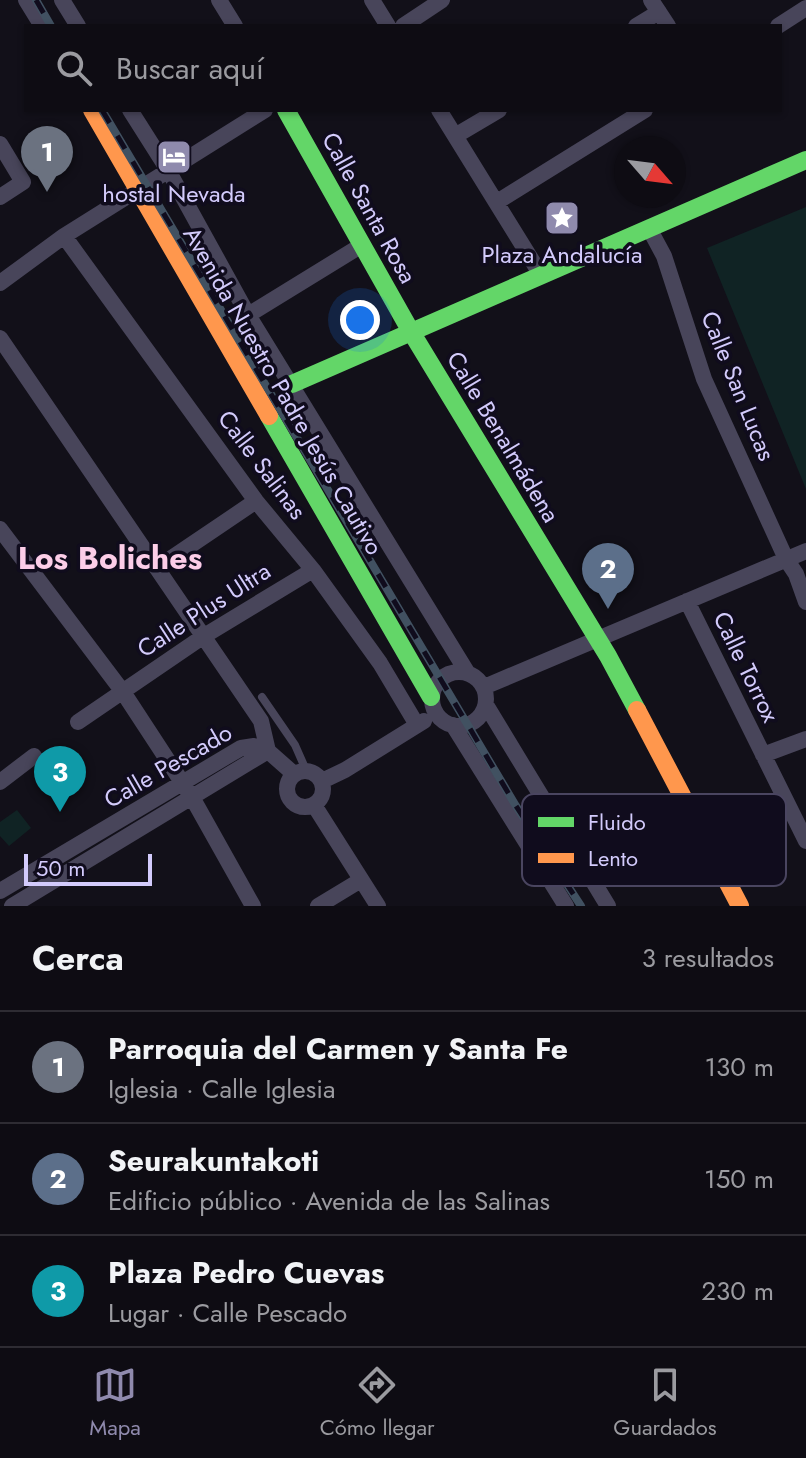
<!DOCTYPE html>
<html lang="es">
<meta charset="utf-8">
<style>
body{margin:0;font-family:Jost,sans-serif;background:#17151c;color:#f1f3f6}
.compass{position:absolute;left:614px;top:136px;width:72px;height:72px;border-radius:50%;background:#0e0c13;box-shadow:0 2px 6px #0004;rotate:118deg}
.scale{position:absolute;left:24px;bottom:20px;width:128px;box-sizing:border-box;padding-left:8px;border:4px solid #d3cbfc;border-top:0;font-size:22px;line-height:28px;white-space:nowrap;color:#d3cbfc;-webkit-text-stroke:6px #100c1d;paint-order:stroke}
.you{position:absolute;left:360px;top:320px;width:28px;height:28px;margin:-20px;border:6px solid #fff;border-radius:50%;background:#1a73e8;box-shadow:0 0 0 12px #1a73e833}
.badge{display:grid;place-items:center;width:52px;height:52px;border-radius:50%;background:#8f8aad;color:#fff;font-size:26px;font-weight:700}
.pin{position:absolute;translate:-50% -66px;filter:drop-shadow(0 2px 4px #0008)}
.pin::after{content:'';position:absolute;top:42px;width:28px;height:24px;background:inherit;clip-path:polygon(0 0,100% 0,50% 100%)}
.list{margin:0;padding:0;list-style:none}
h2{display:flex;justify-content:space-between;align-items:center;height:104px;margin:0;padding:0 32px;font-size:34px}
h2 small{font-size:26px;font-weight:400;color:#9b9ba0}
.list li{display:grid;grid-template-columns:52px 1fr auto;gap:24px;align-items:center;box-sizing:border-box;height:112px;padding:0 32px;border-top:2px solid #2e2c33}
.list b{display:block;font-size:30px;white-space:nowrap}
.list p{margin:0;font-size:26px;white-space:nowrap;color:#9b9ba0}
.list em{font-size:26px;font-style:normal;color:#9b9ba0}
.icon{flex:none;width:44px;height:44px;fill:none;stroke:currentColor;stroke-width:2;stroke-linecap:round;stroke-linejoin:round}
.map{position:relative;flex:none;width:806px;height:906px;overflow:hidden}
.search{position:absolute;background:#0e0c13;box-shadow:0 2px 6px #0004;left:24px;right:24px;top:24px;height:88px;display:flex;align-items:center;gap:20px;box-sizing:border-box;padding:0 28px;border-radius:0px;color:#9b9ba0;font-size:30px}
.sheet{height:440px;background:#0e0c13}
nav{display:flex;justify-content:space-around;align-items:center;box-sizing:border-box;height:112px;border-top:2px solid #2e2c33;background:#0e0c13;font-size:22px;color:#9b9ba0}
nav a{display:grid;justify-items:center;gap:4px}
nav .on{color:#8f8aad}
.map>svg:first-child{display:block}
.green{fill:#102324}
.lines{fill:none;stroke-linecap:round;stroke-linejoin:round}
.lane{stroke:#48455a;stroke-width:8}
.street{stroke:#48455a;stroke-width:16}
.fast{stroke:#63d668;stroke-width:18}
.slow{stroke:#ff974d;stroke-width:18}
.rail-casing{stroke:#415161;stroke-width:8}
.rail{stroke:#100c1d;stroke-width:5;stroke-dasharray:15;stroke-linecap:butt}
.labels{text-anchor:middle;stroke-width:7;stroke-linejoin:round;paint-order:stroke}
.poi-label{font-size:24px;fill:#d3cbfc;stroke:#100c1d}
.street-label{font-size:24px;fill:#d3cbfc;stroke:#100c1d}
.district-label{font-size:32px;font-weight:bold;fill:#fccde8;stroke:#100c1d}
.key{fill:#100c1d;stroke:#4a4560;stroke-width:2}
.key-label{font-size:22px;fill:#d3cbfc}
</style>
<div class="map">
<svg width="806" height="906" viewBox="0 0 806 906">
<rect width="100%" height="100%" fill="#121019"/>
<path class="green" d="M806 207V489L707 248Z
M17 810 31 828 9 846 0 836V822Z"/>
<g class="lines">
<path class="lane" d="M262 697 295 745 306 770"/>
<path class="street" d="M26 0 42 26
M62 0 78 26
M219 0 235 26
M372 0 388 26
M651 0 668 26
M403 26 442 0
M636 26 659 12
M778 26 806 8
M130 110 168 170 248 315 467 672
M439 110 541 275
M455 136 499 110
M0 144 23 182 0 197
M497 202 645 110
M650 230 664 256 704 379 786 559 796 574 806 602
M64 236 256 501 313 570 380 663 417 725
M0 283 64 236 265 110
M248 315 362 245
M0 338 261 721 268 751 294 774
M0 529 123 692 193 799 253 906
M157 568 256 501
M687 601 806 841
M432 699a27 27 0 1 1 54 0a27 27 0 1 1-54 0Z
M484 687 806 551
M486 705 608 906
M78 722 204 636 313 570
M453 725 566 906
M763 755 806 739
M287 789a18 18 0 1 1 36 0a18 18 0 1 1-36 0Z
M322 781 345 770 424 721
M0 782 34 756
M314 805 378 906
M0 891 241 748 254 746 268 751
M12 906 268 751
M318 906 361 880"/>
<path class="fast" d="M286 110 410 330 608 656 637 710
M292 384 806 160
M269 416 431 697"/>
<path class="slow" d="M92 110 269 416
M637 710 740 906"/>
<defs>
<path id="rail" d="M36 0 51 26
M102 110 516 806 581 906"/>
</defs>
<use href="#rail" class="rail-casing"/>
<use href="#rail" class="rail"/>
</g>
<defs>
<symbol id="hotel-square" viewBox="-11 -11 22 22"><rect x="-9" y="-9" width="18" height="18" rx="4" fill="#8f8aad" stroke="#100c1d"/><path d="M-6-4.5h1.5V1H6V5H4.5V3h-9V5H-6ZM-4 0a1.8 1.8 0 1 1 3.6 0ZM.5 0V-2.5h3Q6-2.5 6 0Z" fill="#fff"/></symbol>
<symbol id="sight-square" viewBox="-11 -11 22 22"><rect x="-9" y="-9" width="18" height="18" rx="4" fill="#8f8aad" stroke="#100c1d"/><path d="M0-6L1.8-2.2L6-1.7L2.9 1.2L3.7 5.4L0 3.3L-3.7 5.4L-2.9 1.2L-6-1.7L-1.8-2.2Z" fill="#fff"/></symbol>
</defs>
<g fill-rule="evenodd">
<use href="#hotel-square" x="154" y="137" width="40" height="40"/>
<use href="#sight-square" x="542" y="198" width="40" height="40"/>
</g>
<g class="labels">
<g class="poi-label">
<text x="174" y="202">hostal Nevada</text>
<text x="562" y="263">Plaza Andalucía</text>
</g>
<g class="street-label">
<text transform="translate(369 208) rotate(61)" y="8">Calle Santa Rosa</text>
<text transform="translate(738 386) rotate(68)" y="8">Calle San Lucas</text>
<text transform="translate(283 391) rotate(60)" y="8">Avenida Nuestro Padre Jesús Cautivo</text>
<text transform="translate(503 437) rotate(59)" y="8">Calle Benalmádena</text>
<text transform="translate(262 465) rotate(53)" y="8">Calle Salinas</text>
<text transform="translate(204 610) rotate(-33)" y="8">Calle Plus Ultra</text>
<text transform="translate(746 667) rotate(64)" y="8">Calle Torrox</text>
<text transform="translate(168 766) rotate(-30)" y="8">Calle Pescado</text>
</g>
<g class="district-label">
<text x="110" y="569">Los Boliches</text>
</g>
</g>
<rect x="522" y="794" width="264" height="92" rx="12" class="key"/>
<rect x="538" y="817" width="36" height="10" fill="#63d668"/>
<rect x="538" y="853" width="36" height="10" fill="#ff974d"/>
<g class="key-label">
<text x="588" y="830">Fluido</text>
<text x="588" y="866">Lento</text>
</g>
</svg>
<svg class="compass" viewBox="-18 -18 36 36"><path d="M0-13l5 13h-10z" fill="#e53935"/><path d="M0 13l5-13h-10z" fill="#9b9ba0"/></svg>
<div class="scale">50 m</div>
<div class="you"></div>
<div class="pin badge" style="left:47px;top:192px;background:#6b7280">1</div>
<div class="pin badge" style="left:608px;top:609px;background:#5c6f8a">2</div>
<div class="pin badge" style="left:60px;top:812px;background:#0f9aa8">3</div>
<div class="search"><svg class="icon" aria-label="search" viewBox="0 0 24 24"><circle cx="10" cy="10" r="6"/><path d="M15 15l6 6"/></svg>Buscar aquí</div>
</div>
<section class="sheet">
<h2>Cerca<small>3 resultados</small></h2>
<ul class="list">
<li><span class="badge" style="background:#6b7280">1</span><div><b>Parroquia del Carmen y Santa Fe</b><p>Iglesia · Calle Iglesia</p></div><em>130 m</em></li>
<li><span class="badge" style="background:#5c6f8a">2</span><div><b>Seurakuntakoti</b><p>Edificio público · Avenida de las Salinas</p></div><em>150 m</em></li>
<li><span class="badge" style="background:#0f9aa8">3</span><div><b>Plaza Pedro Cuevas</b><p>Lugar · Calle Pescado</p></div><em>230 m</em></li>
</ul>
</section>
<nav>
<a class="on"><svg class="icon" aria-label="map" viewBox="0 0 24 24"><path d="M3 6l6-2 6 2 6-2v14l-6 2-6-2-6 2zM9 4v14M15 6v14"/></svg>Mapa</a>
<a><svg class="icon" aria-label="directions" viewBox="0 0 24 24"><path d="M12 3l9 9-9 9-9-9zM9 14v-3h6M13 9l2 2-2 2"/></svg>Cómo llegar</a>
<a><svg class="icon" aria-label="saved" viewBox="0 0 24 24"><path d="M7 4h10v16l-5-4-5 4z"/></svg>Guardados</a>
</nav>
